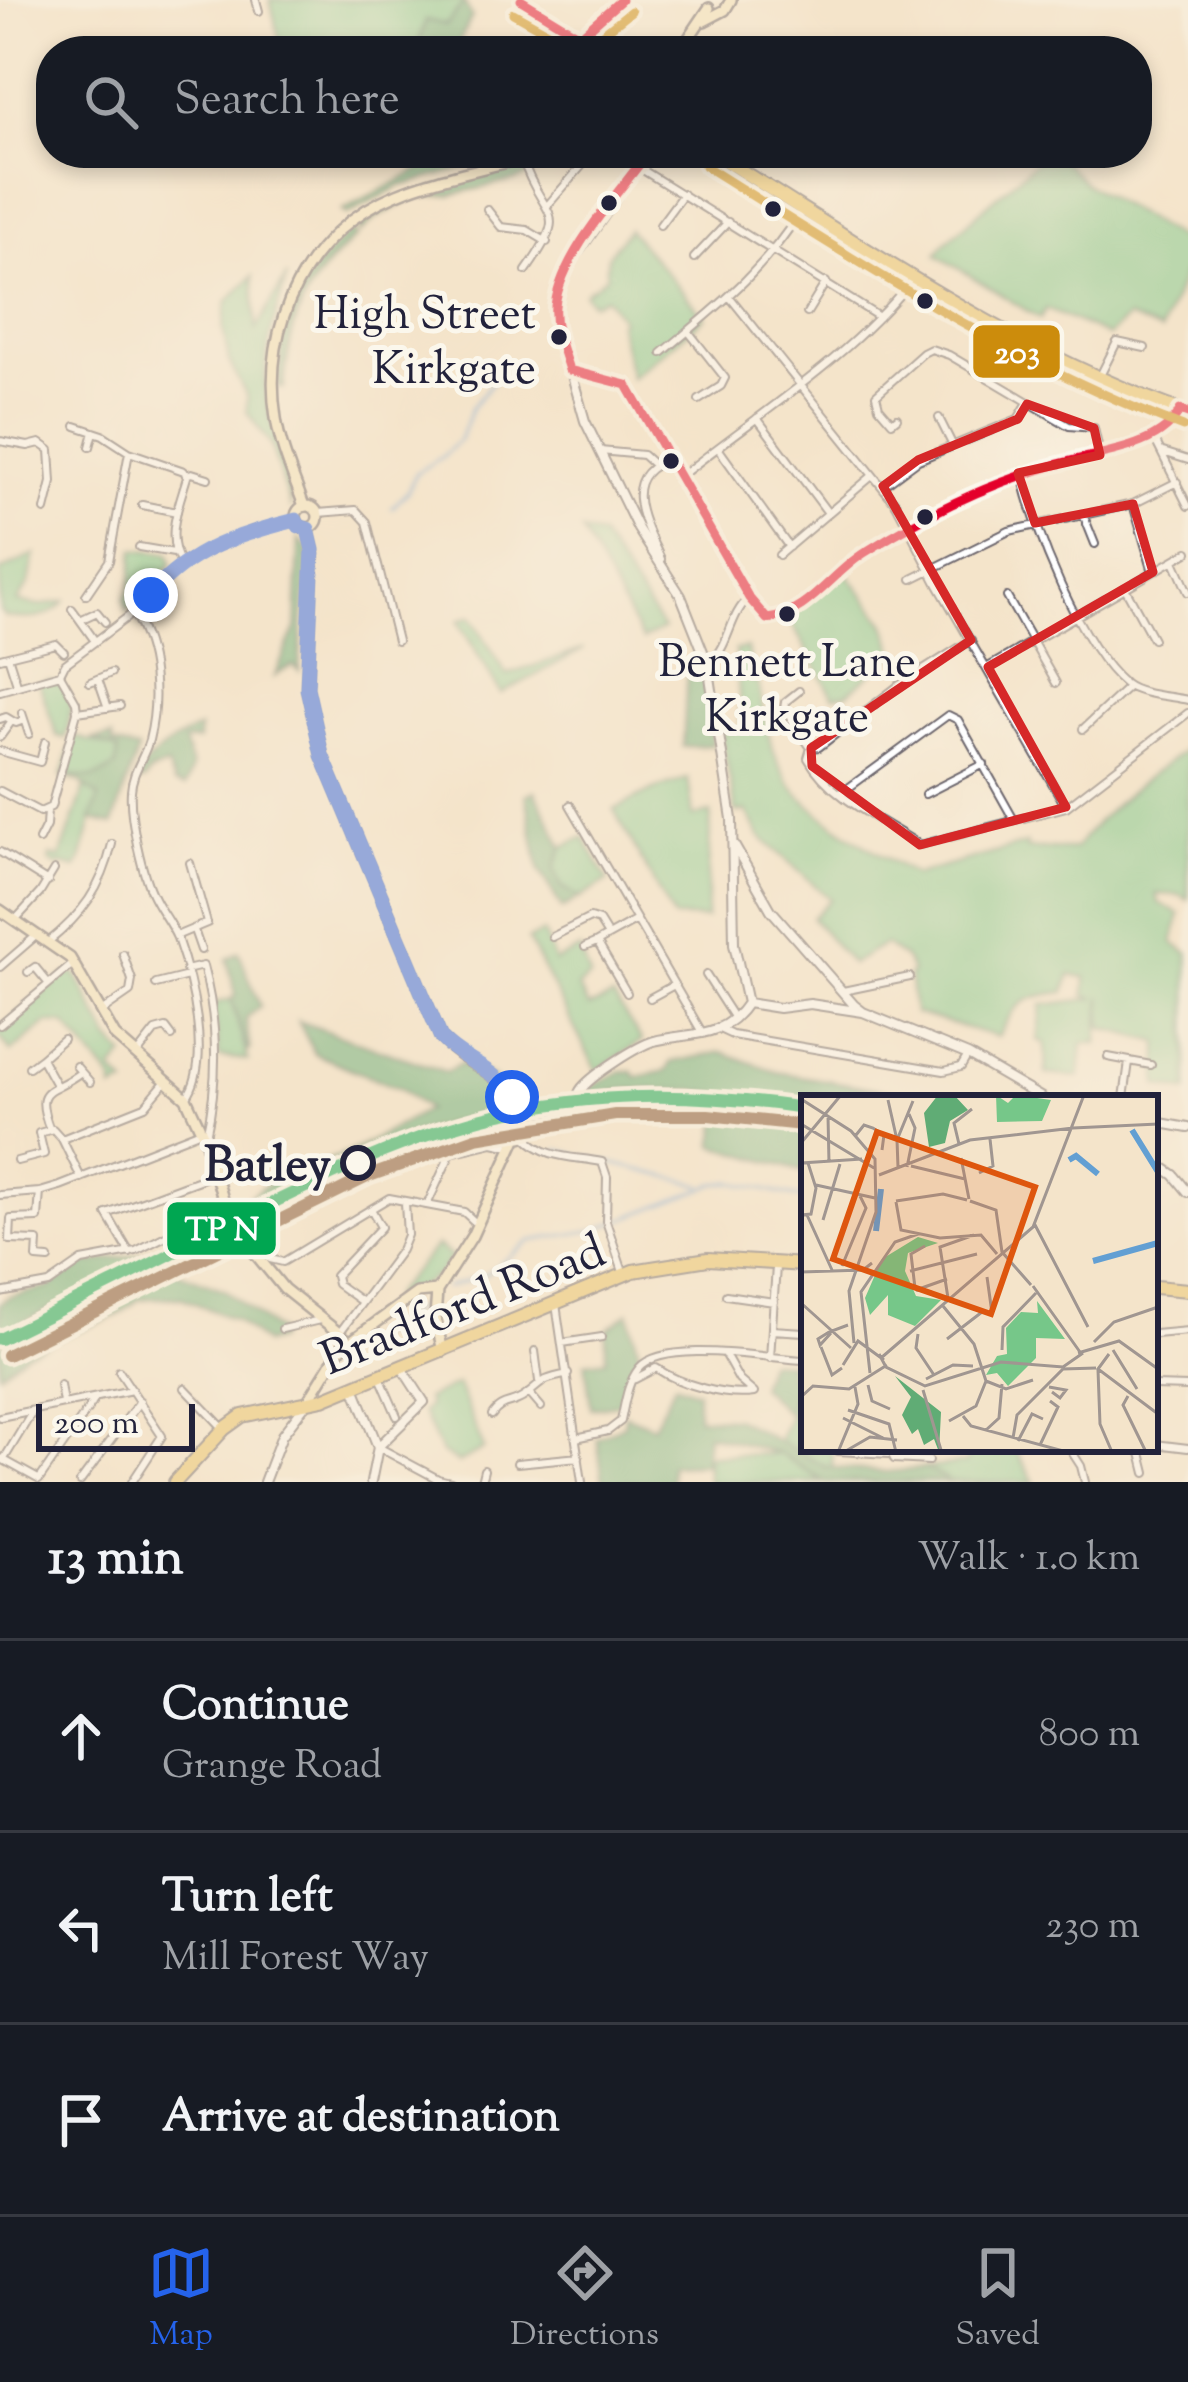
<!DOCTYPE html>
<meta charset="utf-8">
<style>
body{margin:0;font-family:"Sorts Mill Goudy",serif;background:#20242c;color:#f1f3f6}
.scale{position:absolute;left:36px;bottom:30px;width:159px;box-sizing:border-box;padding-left:12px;border:6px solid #22223b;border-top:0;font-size:33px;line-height:42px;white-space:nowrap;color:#22223b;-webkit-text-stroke:9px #fbf7ec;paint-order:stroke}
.stop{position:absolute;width:36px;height:36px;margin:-27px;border:9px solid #2563eb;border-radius:50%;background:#fff}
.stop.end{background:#2563eb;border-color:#fff;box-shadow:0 3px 12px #0008}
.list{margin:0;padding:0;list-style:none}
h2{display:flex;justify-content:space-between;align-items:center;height:156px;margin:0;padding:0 48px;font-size:51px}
h2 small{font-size:39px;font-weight:400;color:#9ea1a6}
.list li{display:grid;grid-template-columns:78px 1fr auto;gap:36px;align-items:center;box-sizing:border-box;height:192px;padding:0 48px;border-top:3px solid #363941}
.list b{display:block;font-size:45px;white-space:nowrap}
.list p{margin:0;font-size:39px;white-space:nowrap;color:#9ea1a6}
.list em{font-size:39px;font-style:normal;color:#9ea1a6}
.icon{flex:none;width:66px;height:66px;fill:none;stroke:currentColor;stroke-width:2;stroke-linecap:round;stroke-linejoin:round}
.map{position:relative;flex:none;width:1188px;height:1482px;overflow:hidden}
.search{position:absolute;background:#171b24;box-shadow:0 6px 18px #0003;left:36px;right:36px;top:36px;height:132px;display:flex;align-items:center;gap:30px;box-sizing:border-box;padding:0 42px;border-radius:48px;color:#9ea1a6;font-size:45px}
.sheet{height:732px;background:#171b24}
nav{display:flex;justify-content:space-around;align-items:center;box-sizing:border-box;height:168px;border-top:3px solid #363941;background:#171b24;font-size:33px;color:#9ea1a6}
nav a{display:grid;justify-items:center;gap:6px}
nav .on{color:#2563eb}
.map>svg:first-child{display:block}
.green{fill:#76c789;stroke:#4c7462;stroke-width:3}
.forest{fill:#60ac75;stroke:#416758;stroke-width:3}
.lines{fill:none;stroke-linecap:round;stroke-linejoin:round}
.stream{stroke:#629fd3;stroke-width:3}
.minor-casing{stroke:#6c666d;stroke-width:10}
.tertiary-casing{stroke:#6c666d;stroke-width:12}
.secondary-casing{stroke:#6c666d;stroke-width:14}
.primary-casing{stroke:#6c666d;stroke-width:16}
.minor{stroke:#fff;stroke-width:6}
.tertiary{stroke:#fff;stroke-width:8}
.secondary{stroke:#f7e8c3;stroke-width:9}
.primary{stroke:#ecc669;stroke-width:12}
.bus-1-casing{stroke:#fbf7ec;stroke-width:18}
.bus-2-casing{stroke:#fbf7ec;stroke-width:18}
.bus-1{stroke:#e4002b;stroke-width:9}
.bus-2{stroke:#cc8c0c;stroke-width:9}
.rail-1-casing{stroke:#fbf7ec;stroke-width:21}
.rail-2-casing{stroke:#fbf7ec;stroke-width:21}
.rail-1{stroke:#00a651;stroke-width:12}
.rail-2{stroke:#7a4b2a;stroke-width:12}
.route{stroke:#2563eb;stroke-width:15}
.marked{fill:none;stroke:#d62828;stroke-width:9;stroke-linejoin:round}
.bus-dot{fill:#22223b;stroke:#fbf7ec;stroke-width:4.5}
.stop-dot{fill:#fbf7ec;stroke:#22223b;stroke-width:6}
.labels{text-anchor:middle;stroke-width:10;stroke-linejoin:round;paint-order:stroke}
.bus-label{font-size:45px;fill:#22223b;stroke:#fbf7ec;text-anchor:end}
.stop-label{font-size:48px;font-weight:bold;fill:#22223b;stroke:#fbf7ec;text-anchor:end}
.street-label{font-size:48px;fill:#22223b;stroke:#fbf7ec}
.inset-river{fill:none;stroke:#629fd3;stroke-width:6}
.inset-road{fill:none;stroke:#a09691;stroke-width:3}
.view{fill:#de560e;fill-opacity:0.15;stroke:#de560e;stroke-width:6}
.inset-edge{fill:none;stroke:#22223b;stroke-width:6}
.line-badge{stroke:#fbf7ec;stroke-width:4.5}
.badge-label{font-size:33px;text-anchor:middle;font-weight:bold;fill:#fff}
</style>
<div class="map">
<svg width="1188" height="1482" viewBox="0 0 1188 1482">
<rect width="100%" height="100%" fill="#fbf7ec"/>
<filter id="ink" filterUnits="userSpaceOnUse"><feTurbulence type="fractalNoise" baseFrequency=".00833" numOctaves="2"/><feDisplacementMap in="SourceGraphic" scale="24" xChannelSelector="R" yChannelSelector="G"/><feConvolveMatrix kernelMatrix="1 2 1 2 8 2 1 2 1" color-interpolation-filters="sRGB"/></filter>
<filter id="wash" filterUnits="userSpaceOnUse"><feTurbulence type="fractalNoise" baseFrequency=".004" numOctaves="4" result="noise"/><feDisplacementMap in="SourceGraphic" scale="48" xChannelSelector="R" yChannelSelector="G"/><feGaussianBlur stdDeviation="2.7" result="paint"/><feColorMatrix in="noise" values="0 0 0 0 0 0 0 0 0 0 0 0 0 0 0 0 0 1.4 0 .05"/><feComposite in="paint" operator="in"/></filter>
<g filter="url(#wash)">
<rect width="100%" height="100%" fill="#f4e4ca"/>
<path class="green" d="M270 0H461L464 2 446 25 426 20 416 51H282Z
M1045 153 1062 160 1087 185 1188 244V263L1161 331 1128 318 1108 336 1046 309 1040 319 937 255 944 244Z
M628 229 705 317 631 378 618 323 621 319 606 297 592 303 584 293 606 277 608 255Z
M253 276 256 329 287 276C275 316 262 354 266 397 269 429 298 479 290 506L271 445 247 412V397L229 361 223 328 227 302Z
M582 532 600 536 663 629 642 640Z
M135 549 169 553 172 564 127 611 124 599 130 590Z
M35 554 29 584 17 602 39 606 65 601C51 621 27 620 5 617L0 611V572Z
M844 569 886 624 896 654 846 694 833 696 788 617Z
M471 616 507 675 584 649 501 694 458 621Z
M747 648 754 682H758C764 715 769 752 788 780 812 817 877 852 915 875L1026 844 1027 849H1075C1105 808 1147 777 1188 748V900L1180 895 1156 894 1159 903 1180 914 1173 943 1188 953V1092L1158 1086 1159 1042 1103 1028 1102 996 1098 1043H1083L1080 1077 1046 1074 1045 1043 1038 1040 1042 1005 1096 998 1085 995 1086 977 1070 975 1065 992C1024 997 1017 1000 998 1037L914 1013 909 975 912 972 906 960 885 944 851 964 812 918 830 899 760 836 746 811 736 812 721 733 742 730 735 650Z
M48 680C77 687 72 714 65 738L57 736 39 683Z
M74 736 119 750 116 766C97 781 86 779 63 773Z
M688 778 693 816 711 813 706 919 673 918 614 810 651 791Z
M85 787 99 797 81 861 77 868 61 864 58 867 49 862 50 856 60 858Z
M584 837 608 881 580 898 561 886 553 868 563 847Z
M543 932 555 962 580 949 590 977 578 987 589 1007 613 997 642 1041 597 1071 528 940Z
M66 974H76L110 1040 125 1056 112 1071 126 1085 113 1090V1081L65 1024 47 1023 11 1052 0 1037V1029Z
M231 999 248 1060 219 1057 213 1004Z
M506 1118 510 1144C488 1136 457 1144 438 1158L435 1148 409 1158 410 1150 463 1128Z
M437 1245 452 1257 438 1275 393 1303 392 1295Z
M804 1365V1449H833L832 1467H826L778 1441 789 1415 793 1376H803Z
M457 1384 484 1449 458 1463 441 1453 422 1412 428 1406 426 1399Z
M967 1449 1016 1450 1034 1482H949L926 1468 967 1463Z
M780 1454 825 1482H707V1455Z"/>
<path class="forest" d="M464 2 472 17 454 51H416L426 20 446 25Z
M437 153H520L401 186 347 215 342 211 427 166 440 158Z
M552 153H583L517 180 450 195 416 197 376 218 360 233 358 223C418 185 486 176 552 153Z
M351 230 356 237C303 283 290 319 284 388H279C278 318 299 277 351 230Z
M299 539 309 550 299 671 293 665 275 676 296 628Z
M704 663 713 745 683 747 687 667Z
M199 728 198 741H184L192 768 185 787 174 784 167 766 151 772 144 781 135 782C141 758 178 738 199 728Z
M112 737 113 744 138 750 113 825 91 820 99 797 78 781 62 777 63 773C86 779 97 781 116 766L118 750 92 739Z
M535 791 563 847 554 868 561 886 580 898 562 909 539 869 526 795Z
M239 952 260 1006 246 1019 250 1050 247 1051 231 999 236 996 227 959Z
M298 1021 446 1072 461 1063 494 1078 503 1092 493 1110 384 1142 237 1216 232 1208 269 1183 353 1151 427 1109 400 1089 315 1054Z
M722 1052 777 1072 932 1098H804V1103L694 1090 629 1089 585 1095 586 1090 621 1071H632L637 1077 667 1071 671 1062Z
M722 1105 804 1116V1172L714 1146Z
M223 1214 227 1220 0 1334V1304L8 1297 50 1287 84 1264 146 1253Z
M205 1244 208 1251 171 1270 225 1290 278 1332 277 1340 264 1344 235 1320 180 1297 139 1299 120 1314 27 1352 0 1373V1347Z
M629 1312 641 1359 630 1370 619 1404 591 1408 585 1362 606 1359V1330Z
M767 1361 789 1362 788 1375 793 1376 789 1415 759 1386Z
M675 1383 697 1391V1417L735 1418 826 1467 884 1472 926 1468 949 1482H825L780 1454 707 1434 704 1464 670 1465 671 1482H603L597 1438 624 1424 625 1414 653 1426Z"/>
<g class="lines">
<path class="stream" d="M442 457 460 439 472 407 508 362
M392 508 407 492 417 472 440 458
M558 1150 702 1185
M446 1288 486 1274 531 1241 595 1230 715 1184 731 1182 804 1199
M369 1348 377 1337 425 1302"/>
</g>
</g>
<g filter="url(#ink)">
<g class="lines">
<defs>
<path id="minor" d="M256 0 259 11
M522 158C543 222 573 205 526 271
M638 167 879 317
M547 206 592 154
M487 209 501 227 527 230 547 242
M660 225 683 194
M694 258 728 222
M729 296 896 504 938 585 1066 807
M807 313 826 282
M688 331 725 378 721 386 699 400
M662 353C718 306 761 274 801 211
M569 370 627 385 749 598 767 619 788 617C862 555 927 505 1021 473 1070 457 1151 461 1180 411
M1100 376 1117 342 1145 348
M757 418 828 513
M897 418 892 422 879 407 876 395 923 353 931 349 949 355 1069 426 1094 428 1100 455
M939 418 951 442
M76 426 103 435 129 452 184 471 187 477C179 505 164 538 182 565
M1153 436 1188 506
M0 441 28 446 40 443 50 450 52 482 45 510
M90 447 94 432
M718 448 789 547
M600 451 643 455 654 465
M1163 452 1188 460
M1022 474C1033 528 1081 648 1125 684 1139 695 1170 696 1188 700
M186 475 192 473 208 478
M681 476C760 413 848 359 911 281
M883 486 918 460 1018 419 1027 404
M1133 504 1153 572
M142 505 177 512
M318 513 356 510 367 522 397 641
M1083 514 1095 544
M139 547 174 553
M779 555 872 476
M661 559C644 523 616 474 672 459
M1174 561 1188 592
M912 579 1009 531 1133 504 1177 482
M1125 588 1153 639
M86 595 109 561 129 452
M1007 597 1056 683
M72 609 80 620 97 612 105 622
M134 615C156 650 159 700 149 740 144 758 132 772 131 791 129 816 142 876 154 898 161 912 171 924 177 938 191 977 213 1062 186 1098
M80 620 95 641
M8 656 17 684
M0 658 56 644 64 652
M708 664C730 649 728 616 749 598
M988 667 1188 552
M98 679 108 708
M90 682 111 673
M0 691 60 674 65 664 129 616 168 575 189 560 253 530 295 520
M799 691 785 702 784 709 811 748
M77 712 120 706
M22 713 29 734
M0 719 6 717 16 723 24 720
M1083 729 1128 687
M0 737 11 722
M811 748 808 758C830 798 882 820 920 845L1066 807 1188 713
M811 748 819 747 898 686 971 640
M0 751 40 762 45 742
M0 791 40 812 51 807 77 712 76 702 60 674
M840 794 948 715 958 720 1014 820
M925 794 984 764
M570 805 703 1034
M39 840 46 826 47 811
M0 852 48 882
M16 919 40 893 54 870
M194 930 201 950
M176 936 207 923 190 863
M552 937 590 918 599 921 607 934
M597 942 635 921
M47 943C82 915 102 888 112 844
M585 947 597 942 627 993
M0 967 37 935
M186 970 203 966C218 1022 219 1079 206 1136
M28 972 35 967 49 984
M706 975 733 1017
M156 984 188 976
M843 991 910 977
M650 998 674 985
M101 1012 130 992 132 980 123 954
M0 1025 74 963
M717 1028 732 1035 944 1071 961 1067 968 1055
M137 1054 155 1031 166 1028 172 1036
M1108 1057 1151 1065
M76 1066 90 1082
M29 1067 41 1058
M56 1085 41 1058 63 1039
M1124 1098 1129 1062
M50 1130C32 1083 52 1095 81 1072
M524 1136C547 1160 572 1156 602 1162L607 1177 606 1221 624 1275
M62 1139 145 1106 166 1081
M17 1161 44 1154 39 1133 53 1129 62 1139 81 1178
M40 1192 38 1218 11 1219 10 1240 38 1241 37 1258 49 1259
M0 1195 40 1192 60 1186 201 1131
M427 1205 451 1153 493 1143 512 1147
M248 1245 255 1242 270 1259 283 1262 389 1198 464 1212 477 1224
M130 1253 107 1214 215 1174
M0 1293 49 1284 82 1261 136 1251 225 1206
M726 1295 774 1302
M362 1302 337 1284 335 1276 381 1227 371 1209
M556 1304 582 1482
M282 1329 320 1320
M772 1330 804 1332
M340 1332 401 1250 407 1235 405 1203
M1155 1334 1188 1331
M562 1343 602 1337
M535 1351 539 1381
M770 1358 776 1266
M119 1371 162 1436 132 1482
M380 1377 397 1416
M635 1379 656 1368C681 1385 725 1397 754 1393L739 1380 725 1355
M60 1385 63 1403
M1155 1386 1188 1387
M185 1388 224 1429
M529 1393 541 1407
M492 1415C502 1400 512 1406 525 1396 547 1380 537 1381 568 1374
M0 1417 132 1390
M576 1438 608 1431 621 1421C625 1403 627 1383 639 1368 664 1339 766 1358 804 1360
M1155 1444 1188 1448
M378 1447 438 1479 451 1482
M889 1449 894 1459 929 1461
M1070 1449 1081 1466 1085 1482
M1140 1449 1146 1473
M838 1451 889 1454
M0 1458 38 1479
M4 1459 33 1411
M517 1463 579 1457
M39 1480 95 1399
M80 1482 140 1401
M481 1482 484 1470"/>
<path id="tertiary" d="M734 845 771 910 854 1005 863 1012 968 1055 1042 1098
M747 1003 779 1008 810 1004 863 1012
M1155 1122 1188 1128
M528 1126 573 1113C576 1105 576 1095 582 1088 594 1074 637 1046 654 1041 689 1032 723 1040 747 1003L734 944 732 819 708 664 681 596 638 529 585 421 555 316 558 284 564 273 648 153
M1155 1162 1174 1175 1188 1192
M354 1387 378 1447
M264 1482 282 1435 305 1405
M371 1482 378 1447 424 1402 402 1368"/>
<path id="secondary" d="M704 21 725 10 731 0
M580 36 621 0
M680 51 709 8
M296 517a11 11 0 1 1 22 0a11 11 0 1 1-22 0Z
M304 506C294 478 280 447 276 418 261 324 307 231 397 194 442 175 493 168 539 153
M308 529 313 550 307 688 322 755 441 1038C477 1077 499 1061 522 1121
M0 910 70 958 115 1036 186 1098 205 1139 225 1206 248 1245 284 1289 349 1341
M512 1129a8 8 0 1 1 16 0a8 8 0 1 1-16 0Z
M443 1351 435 1318 437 1291 472 1236 517 1137
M306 1404 340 1349 417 1293 437 1291"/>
<path id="primary" d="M521 0 597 51
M713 153C867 248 1016 354 1188 413
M1155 1287 1188 1290
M175 1482 224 1429 242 1416 323 1399 633 1271 708 1259 804 1265"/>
</defs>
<use href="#minor" class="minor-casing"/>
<use href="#tertiary" class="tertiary-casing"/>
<use href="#secondary" class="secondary-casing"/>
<use href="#primary" class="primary-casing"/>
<use href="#minor" class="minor"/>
<use href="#tertiary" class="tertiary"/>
<use href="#secondary" class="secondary"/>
<use href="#primary" class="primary"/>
<defs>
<path id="bus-1" d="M521 0 580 36 621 0
M648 153C618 194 561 254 555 306 553 327 563 350 569 370L627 385 749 598 767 619C807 615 831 574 864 553 930 511 998 478 1075 460 1109 452 1163 445 1180 410L1188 413"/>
<path id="bus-2" d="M513 13 581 51 631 11
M705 166C860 263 1011 362 1183 427"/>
</defs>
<use href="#bus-1" class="bus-1-casing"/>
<use href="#bus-2" class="bus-2-casing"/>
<use href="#bus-1" class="bus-1"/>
<use href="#bus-2" class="bus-2"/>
<defs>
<path id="rail-1" d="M0 1339C82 1299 163 1258 244 1217 332 1174 418 1130 514 1111 611 1091 707 1094 804 1108"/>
<path id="rail-2" d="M7 1355 369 1176 476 1138 615 1115H708L802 1125"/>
</defs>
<use href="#rail-1" class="rail-1-casing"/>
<use href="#rail-2" class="rail-2-casing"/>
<use href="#rail-1" class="rail-1"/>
<use href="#rail-2" class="rail-2"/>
</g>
</g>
<g class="lines" filter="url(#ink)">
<path class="route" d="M151 595C189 549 240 534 296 520L299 526 308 529 313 550 307 688 322 755 441 1038C463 1062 496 1068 512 1097"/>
</g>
<path d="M0 0H1188V1482H0ZM1027 404 1094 428 1100 455 1018 473 1035 523 1133 504 1153 572 988 667 1066 807 920 845 812 766 811 748 971 640 883 486 918 460 1018 419Z" fill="#f4e4ca" fill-opacity=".55" fill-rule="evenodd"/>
<path class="marked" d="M1027 404 1094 428 1100 455 1018 473 1035 523 1133 504 1153 572 988 667 1066 807 920 845 812 766 811 748 971 640 883 486 918 460 1018 419Z"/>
<g class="bus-dot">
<circle cx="609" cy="203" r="10"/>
<circle cx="773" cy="209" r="10"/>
<circle cx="925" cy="301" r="10"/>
<circle cx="559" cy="337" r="10"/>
<circle cx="671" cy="461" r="10"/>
<circle cx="925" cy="517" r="10"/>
<circle cx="787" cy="614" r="10"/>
</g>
<circle class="stop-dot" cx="358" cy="1163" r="15"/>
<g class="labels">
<g class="bus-label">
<text x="536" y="328">High Street<tspan x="536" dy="55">Kirkgate</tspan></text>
<text x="787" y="676" text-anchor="middle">Bennett Lane<tspan x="787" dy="55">Kirkgate</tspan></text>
</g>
<g class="stop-label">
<text x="331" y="1180">Batley</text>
</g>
<g class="street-label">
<text transform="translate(462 1303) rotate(-22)" y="17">Bradford Road</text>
</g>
</g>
<g transform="translate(801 1095)">
<rect width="357" height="357" fill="#f4e4ca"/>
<path d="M195 0 207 8 215 0 250 5 241 26 196 27ZM117 142 137 148 107 158 104 176 115 201 140 205 114 231 87 220V200L69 220 64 203 81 164ZM236 206 264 244 235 243V263L207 291 196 278 185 280 196 261 206 259 205 233 220 217 237 218Z" fill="#76c789"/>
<path d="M137 0H153L167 15 149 26 144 48 128 52 123 18ZM94 281 140 317 138 357 133 344 123 350 117 334 111 339 101 320 110 302Z" fill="#60ac75"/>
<path class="inset-river" d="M331 35 357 77M268 65 275 61 297 79M75 136 80 94M292 166 357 148"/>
<path class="inset-road" d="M0 4 50 36 74 64 75 117 48 196 53 248M87 5 96 45M27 21 28 68M0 29 73 73M272 33 357 29M55 40 63 30 72 33 83 40 81 55M0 48 40 0M158 49 153 28 171 14M160 63 168 104M0 68 61 64M110 71 164 84M97 72 96 45 112 6M106 72 114 33 108 19M178 78 192 71 189 44M78 80 169 45 272 33M15 90 74 103M95 106 142 99 166 105M169 106 195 115 201 157 230 190M95 107 100 135 139 143 180 140 196 159M0 120 10 119 15 93 7 68M6 120 31 175M22 125 39 69M233 128 287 232M41 171 65 113 59 101M109 176 176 159M0 177 62 175 71 168M186 182 191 218M232 191 279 257M114 193 110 159 124 151M131 197 115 195 146 184M147 203 139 152 173 140M0 208 50 253M142 211 173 249 185 286 175 311 148 326M30 238 19 250 17 244 28 237 47 230M117 239 115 253 133 280M146 244 181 217M293 247 313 227 357 212M20 252 31 280 41 273M201 255 202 232 235 198M312 255 336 294M277 258 318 246 357 274M78 259 85 272 124 291 200 267 262 272 282 258M308 259 297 274 357 319M80 263 232 132 283 0M42 270 57 246 83 265M297 275 299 329 311 357M69 278 60 197 94 147 117 139M125 284 152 270 172 271M185 286 205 294 232 285M67 290 71 306 89 314M248 292 265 295 259 303 251 297M122 295 140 355M327 301 322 310 345 357M0 302 12 291 48 294 86 270M47 315 88 329 95 357M162 321 170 331 266 357M42 323 84 344M185 335 198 323 201 289M212 343 216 320 262 274 295 273M217 346 231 319 242 324M239 350 257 312 249 306M37 357 57 309 54 292M43 357 69 342 96 345"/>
<path class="view" d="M76 37 234 92 190 219 32 164Z"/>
<rect width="357" height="357" class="inset-edge"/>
</g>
<g class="line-badge">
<rect x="971" y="323" width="91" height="57" rx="12" fill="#cc8c0c"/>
<rect x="165" y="1200" width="113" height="57" rx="12" fill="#00a651"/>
</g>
<g class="badge-label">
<text x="1017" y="363">203</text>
<text x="222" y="1240">TP N</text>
</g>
</svg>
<div class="scale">200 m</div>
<div class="stop" style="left:512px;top:1097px"></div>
<div class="stop end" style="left:151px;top:595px"></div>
<div class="search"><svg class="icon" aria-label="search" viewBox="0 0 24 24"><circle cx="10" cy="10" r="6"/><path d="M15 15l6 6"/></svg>Search here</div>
</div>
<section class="sheet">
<h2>13 min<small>Walk · 1.0 km</small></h2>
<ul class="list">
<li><svg class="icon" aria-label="ahead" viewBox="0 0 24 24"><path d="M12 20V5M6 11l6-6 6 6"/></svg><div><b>Continue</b><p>Grange Road</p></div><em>800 m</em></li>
<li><svg class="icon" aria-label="left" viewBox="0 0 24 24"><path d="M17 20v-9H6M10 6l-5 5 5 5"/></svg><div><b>Turn left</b><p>Mill Forest Way</p></div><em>230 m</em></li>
<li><svg class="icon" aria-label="arrive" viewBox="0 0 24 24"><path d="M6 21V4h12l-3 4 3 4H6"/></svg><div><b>Arrive at destination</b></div></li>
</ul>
</section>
<nav>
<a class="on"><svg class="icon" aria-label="map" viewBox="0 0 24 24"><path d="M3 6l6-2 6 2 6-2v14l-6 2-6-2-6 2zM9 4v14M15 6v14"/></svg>Map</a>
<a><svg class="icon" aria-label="directions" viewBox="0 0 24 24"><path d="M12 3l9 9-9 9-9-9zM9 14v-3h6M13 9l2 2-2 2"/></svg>Directions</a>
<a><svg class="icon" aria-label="saved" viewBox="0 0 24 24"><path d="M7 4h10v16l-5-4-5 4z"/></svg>Saved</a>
</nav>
